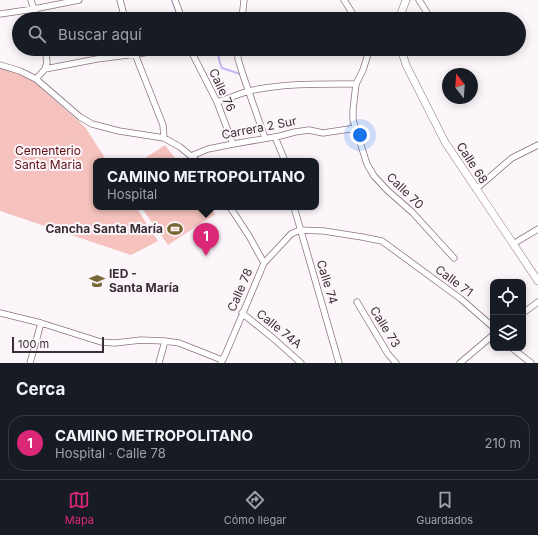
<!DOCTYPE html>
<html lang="es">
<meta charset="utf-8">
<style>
body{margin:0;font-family:Inter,sans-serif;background:#20242c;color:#f1f3f6}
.controls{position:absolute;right:12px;bottom:12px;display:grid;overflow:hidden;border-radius:8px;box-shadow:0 2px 10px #0003}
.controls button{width:36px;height:36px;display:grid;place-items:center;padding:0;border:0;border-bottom:1px solid #363941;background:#171b24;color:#f1f3f6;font:20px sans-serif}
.compass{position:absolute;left:442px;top:68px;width:36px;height:36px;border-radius:50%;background:#171b24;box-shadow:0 2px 10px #0003;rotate:343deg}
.scale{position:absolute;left:12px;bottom:10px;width:92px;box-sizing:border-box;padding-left:4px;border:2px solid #3a2f36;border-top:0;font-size:11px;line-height:14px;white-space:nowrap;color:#3a2f36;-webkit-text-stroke:3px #fcf6fa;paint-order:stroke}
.you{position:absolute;left:360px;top:135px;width:14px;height:14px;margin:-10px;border:3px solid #fff;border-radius:50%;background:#1a73e8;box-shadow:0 0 0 6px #1a73e833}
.badge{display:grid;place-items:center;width:26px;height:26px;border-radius:50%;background:#db2777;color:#fff;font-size:13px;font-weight:700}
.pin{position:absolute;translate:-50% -33px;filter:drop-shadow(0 1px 2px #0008)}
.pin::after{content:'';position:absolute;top:21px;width:14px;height:12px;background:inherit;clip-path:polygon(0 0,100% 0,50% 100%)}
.popup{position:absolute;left:93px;top:158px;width:226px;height:52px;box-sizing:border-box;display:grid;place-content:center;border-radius:8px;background:#171b24;filter:drop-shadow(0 1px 3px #0005);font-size:13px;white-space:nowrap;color:#9ea1a6}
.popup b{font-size:15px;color:#f1f3f6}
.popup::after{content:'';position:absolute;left:50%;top:100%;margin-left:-8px;border:8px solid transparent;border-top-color:#171b24}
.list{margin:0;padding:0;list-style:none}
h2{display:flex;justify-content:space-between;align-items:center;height:52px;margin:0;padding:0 16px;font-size:17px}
h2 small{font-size:13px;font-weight:400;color:#9ea1a6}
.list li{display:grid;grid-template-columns:26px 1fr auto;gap:12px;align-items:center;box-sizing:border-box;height:56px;margin:0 8px 8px;padding:0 8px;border:1px solid #363941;border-radius:16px}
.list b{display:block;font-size:15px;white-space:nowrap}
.list p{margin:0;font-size:13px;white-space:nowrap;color:#9ea1a6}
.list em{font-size:13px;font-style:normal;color:#9ea1a6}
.icon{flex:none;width:22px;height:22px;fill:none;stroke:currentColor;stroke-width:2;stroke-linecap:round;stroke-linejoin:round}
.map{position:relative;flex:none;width:538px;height:363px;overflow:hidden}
.search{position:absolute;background:#171b24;box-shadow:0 2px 10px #0003;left:12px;right:12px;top:12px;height:44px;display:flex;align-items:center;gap:10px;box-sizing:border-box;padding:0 14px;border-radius:22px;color:#9ea1a6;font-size:15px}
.sheet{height:116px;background:#171b24}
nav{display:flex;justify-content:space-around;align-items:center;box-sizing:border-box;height:56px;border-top:1px solid #363941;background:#171b24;font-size:11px;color:#9ea1a6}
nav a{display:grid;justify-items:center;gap:2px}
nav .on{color:#db2777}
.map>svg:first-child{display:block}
.green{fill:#f5c2bd}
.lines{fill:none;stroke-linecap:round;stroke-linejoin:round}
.stream{stroke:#c3b7f1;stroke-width:2}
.minor-casing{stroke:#8c7383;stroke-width:7}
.tertiary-casing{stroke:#8c7383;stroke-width:8}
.minor{stroke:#fff;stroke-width:5.5}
.tertiary{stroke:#fff;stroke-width:7}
.labels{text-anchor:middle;stroke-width:4;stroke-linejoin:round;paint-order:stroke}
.street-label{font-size:12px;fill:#3a2f36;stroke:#fcf6fa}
.park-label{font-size:12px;fill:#5e0e10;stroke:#fcf6fa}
.poi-label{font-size:12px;font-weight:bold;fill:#3a2f36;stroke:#fcf6fa;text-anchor:end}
</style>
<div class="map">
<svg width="538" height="363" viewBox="0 0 538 363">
<rect width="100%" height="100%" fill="#fcf6fa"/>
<path class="green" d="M0 69 12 71 33 81 85 127 107 161H96V207H136L158 241 131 255 0 211Z
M165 145 177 161H141Z
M141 207H210L215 214 168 245Z"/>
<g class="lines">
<path class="stream" d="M172 0 179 19
M190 49H197
M217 49 220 63 222 68 240 74"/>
<defs>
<path id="minor" d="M31 0 37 19
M120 0 125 19
M175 0 182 19
M344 0 356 19
M419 0 431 19
M0 14 34 9 79 0
M242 19 244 0
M133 49 163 125 164 138
M187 49 192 53 217 102 233 144
M238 49V59L243 75 265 138
M368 49V54L363 70 356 84 353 110V120L367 164 374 176 387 190 412 212 454 258
M0 65 20 71 36 79 80 117 92 124 119 131 164 138 180 147 197 161
M45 69 47 62 45 49
M36 79 45 69 97 59 174 49
M217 102C228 99 238 94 249 91 284 83 321 84 356 84
M275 137 285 161
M191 156 208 149 233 144 280 136 295 132 309 130 323 133 356 128
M476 189 512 158 538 145
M230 207 249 236 264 263
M294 207 339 363
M513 244 538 229
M357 302 388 354 396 363
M0 313 41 323 101 342 115 343 141 340 165 341 179 343 222 360
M242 313 274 339 301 363
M523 313 538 302
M512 348 531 363
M30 363 41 323
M159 363 165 341
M221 363 226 353 264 263 291 234 300 230 324 231 362 237 382 241 461 299 493 327
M460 363 493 335"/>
<path id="tertiary" d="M399 19 406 0
M401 49 406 65 445 142 538 281"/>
</defs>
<use href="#minor" class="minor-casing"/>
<use href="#tertiary" class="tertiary-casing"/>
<use href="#minor" class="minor"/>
<use href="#tertiary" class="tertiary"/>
</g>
<defs>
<symbol id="stadium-bare" viewBox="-9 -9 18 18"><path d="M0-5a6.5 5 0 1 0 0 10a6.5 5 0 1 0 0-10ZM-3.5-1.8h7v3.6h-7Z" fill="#776836" stroke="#fcf6fa" stroke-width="2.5" paint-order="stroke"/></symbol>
<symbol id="school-bare" viewBox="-9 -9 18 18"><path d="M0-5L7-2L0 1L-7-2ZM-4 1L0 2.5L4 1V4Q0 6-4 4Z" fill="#776836" stroke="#fcf6fa" stroke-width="2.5" paint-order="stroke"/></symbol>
</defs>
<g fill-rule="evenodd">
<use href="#stadium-bare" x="164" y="218" width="22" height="22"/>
<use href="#school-bare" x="86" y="270" width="22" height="22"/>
</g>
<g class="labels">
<g class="street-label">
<text transform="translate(222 90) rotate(65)" y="4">Calle 76</text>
<text transform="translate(259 128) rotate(-11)" y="4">Carrera 2 Sur</text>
<text transform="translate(472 163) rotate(57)" y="4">Calle 68</text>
<text transform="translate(405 191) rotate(44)" y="4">Calle 70</text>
<text transform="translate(454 281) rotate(37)" y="4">Calle 71</text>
<text transform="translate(327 282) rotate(73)" y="4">Calle 74</text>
<text transform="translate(240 290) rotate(-67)" y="4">Calle 78</text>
<text transform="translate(385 327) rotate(58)" y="4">Calle 73</text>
<text transform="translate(279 329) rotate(39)" y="4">Calle 74A</text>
</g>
<g class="park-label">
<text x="48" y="155">Cementerio<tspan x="48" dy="14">Santa Maria</tspan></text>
</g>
<g class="poi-label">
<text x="163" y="233">Cancha Santa María</text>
<text x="109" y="278" text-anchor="start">IED -<tspan x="109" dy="14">Santa María</tspan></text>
</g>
</g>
</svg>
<div class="controls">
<button><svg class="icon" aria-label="locate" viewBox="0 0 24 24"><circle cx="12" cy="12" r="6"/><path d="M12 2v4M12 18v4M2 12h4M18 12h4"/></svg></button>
<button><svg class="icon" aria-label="layers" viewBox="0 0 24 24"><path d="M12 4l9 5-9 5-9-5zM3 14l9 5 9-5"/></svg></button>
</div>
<svg class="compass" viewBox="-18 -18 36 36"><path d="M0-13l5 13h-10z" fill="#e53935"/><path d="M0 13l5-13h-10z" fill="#9ea1a6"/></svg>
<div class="scale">100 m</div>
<div class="you"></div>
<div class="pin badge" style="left:206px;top:256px">1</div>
<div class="popup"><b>CAMINO METROPOLITANO</b>Hospital</div>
<div class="search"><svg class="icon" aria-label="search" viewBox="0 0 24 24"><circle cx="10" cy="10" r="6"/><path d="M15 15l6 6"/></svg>Buscar aquí</div>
</div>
<section class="sheet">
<h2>Cerca<small></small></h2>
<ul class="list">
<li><span class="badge">1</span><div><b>CAMINO METROPOLITANO</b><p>Hospital · Calle 78</p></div><em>210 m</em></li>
</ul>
</section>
<nav>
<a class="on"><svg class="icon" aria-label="map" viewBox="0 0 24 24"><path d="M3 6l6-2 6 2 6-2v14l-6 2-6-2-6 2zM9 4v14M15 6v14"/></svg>Mapa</a>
<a><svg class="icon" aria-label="directions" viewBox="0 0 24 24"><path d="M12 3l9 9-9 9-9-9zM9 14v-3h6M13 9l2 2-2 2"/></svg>Cómo llegar</a>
<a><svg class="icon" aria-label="saved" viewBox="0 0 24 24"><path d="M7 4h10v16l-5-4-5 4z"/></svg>Guardados</a>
</nav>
